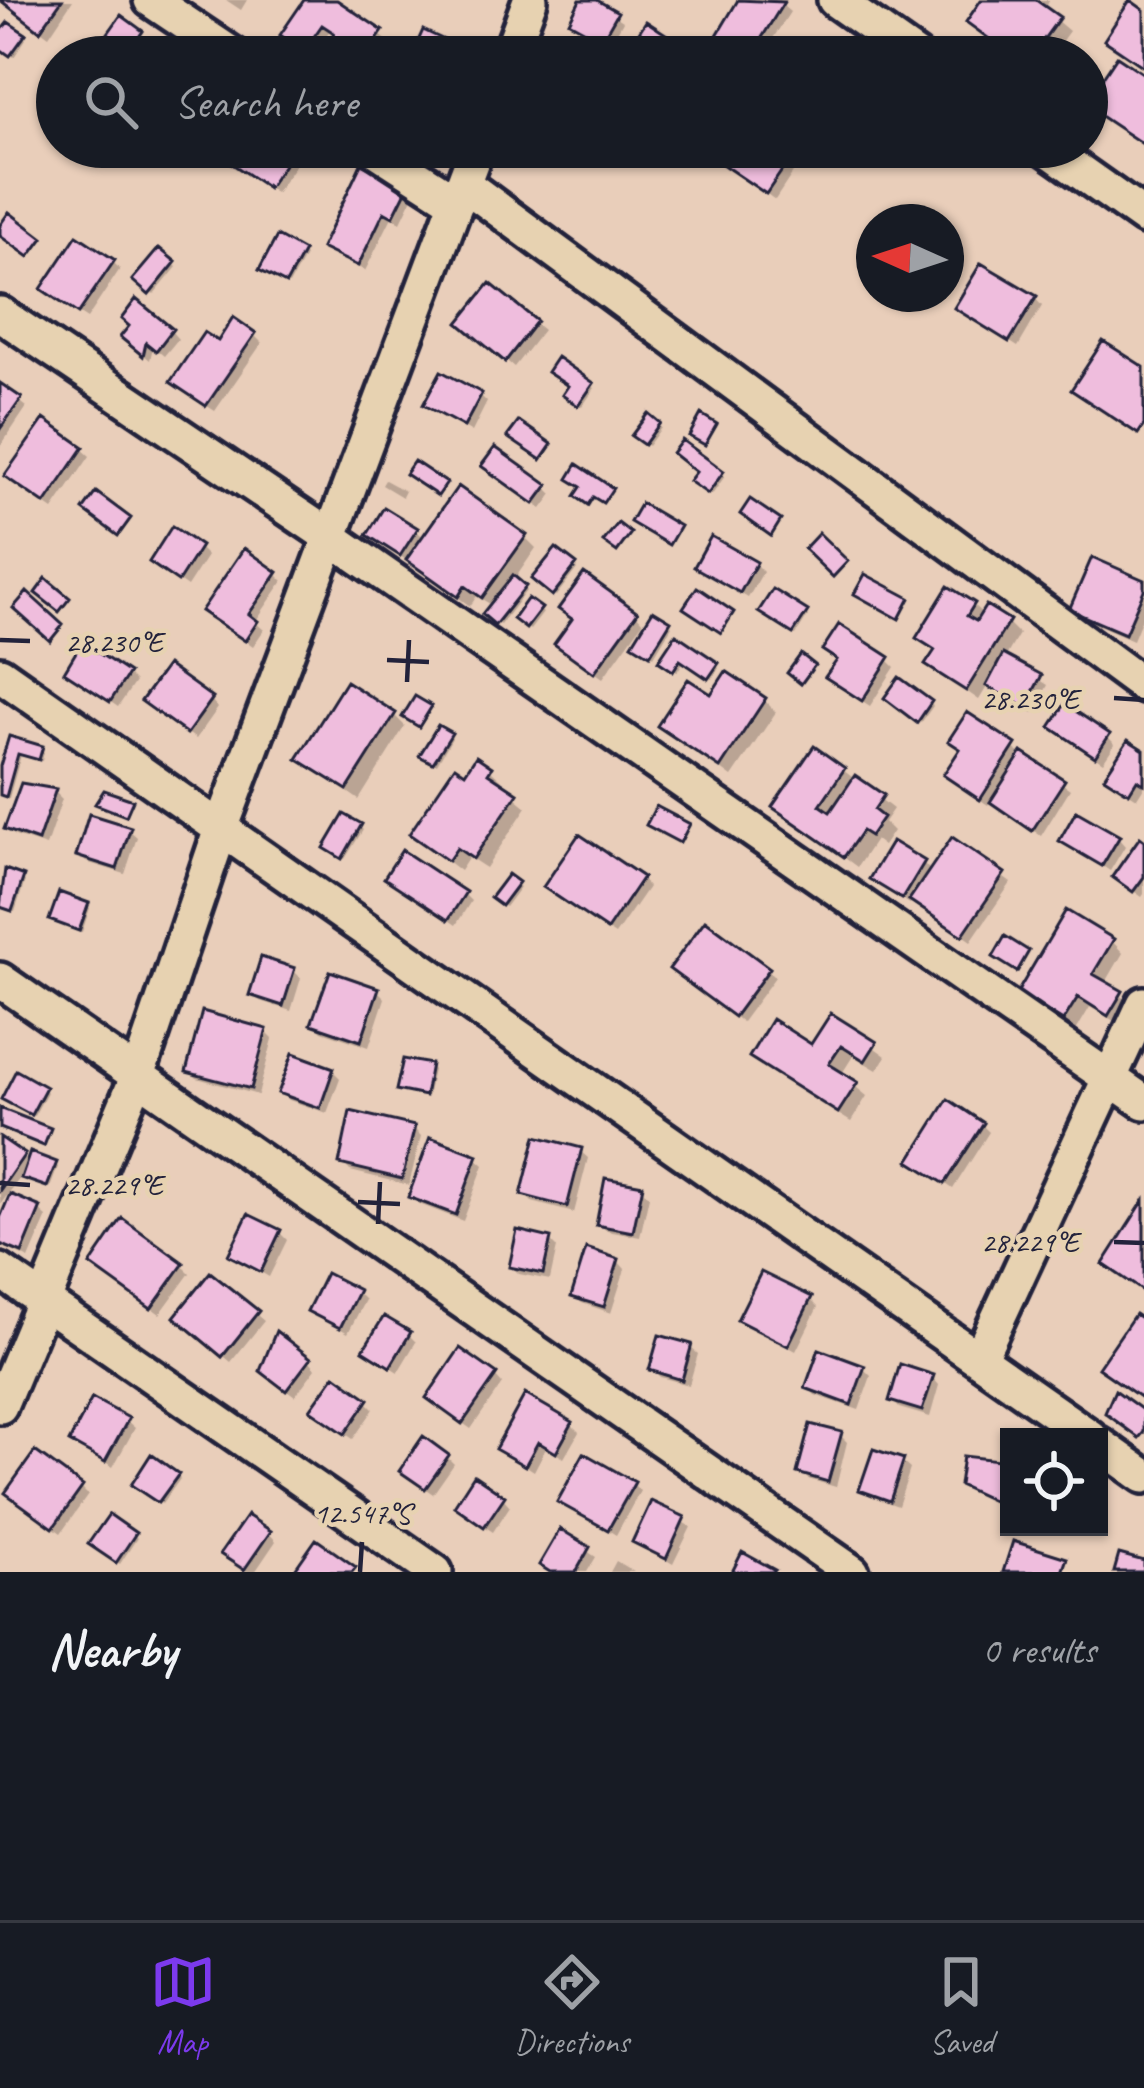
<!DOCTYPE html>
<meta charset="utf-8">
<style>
body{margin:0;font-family:Caveat,sans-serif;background:#20242c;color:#f1f3f6}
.controls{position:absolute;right:36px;bottom:36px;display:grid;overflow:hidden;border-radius:0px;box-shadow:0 3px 9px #0004}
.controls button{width:108px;height:108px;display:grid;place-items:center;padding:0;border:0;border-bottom:3px solid #363941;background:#171b24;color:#f1f3f6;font:60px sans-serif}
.compass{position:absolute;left:856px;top:204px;width:108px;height:108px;border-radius:50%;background:#171b24;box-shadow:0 3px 9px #0004;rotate:273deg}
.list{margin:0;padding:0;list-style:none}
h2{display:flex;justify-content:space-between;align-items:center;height:156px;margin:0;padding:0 48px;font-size:51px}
h2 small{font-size:39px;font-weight:400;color:#9ea1a6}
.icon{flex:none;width:66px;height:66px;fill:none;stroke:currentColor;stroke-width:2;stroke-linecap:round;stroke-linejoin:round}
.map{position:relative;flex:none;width:1144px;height:1572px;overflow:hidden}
.search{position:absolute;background:#171b24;box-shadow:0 3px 9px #0004;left:36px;right:36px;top:36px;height:132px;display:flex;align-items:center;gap:30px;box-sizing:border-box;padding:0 42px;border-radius:66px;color:#9ea1a6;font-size:45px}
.sheet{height:348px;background:#171b24}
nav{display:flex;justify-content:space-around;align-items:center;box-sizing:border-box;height:168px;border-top:3px solid #363941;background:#171b24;font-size:33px;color:#9ea1a6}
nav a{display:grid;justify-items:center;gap:6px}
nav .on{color:#7c3aed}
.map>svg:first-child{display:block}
.shadow{fill:#0003}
.building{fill:#efbddd;stroke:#22223b;stroke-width:3}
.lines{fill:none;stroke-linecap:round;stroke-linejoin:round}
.street-casing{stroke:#22223b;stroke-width:42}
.street{stroke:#e7d2b1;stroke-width:33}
.ticks{fill:none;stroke:#22223b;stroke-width:4.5}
.ticks-label{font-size:30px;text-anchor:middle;fill:#22223b;stroke:#e7d2b1;stroke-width:9;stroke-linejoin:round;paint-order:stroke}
</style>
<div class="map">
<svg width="1144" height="1572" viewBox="0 0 1144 1572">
<rect width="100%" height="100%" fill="#e9ceba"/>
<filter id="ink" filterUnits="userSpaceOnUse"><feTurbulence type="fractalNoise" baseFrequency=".00833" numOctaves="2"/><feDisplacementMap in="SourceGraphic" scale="24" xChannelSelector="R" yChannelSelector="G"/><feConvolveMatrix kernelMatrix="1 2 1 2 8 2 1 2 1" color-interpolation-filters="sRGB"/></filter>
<g filter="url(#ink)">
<path class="shadow" d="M0 0H73L49 36Z
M226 0H247L241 10Z
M308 0H332L388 41 377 57H322L337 35 330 30 312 56 291 42Z
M584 0H590L623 21 610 45 572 21Z
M742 0H776L790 12 761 57H708Z
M985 0H1050L1043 9 1069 31 1050 57H1014Z
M8 26 26 39 14 57 0 46V37Z
M141 34 148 41 137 57H94Z
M211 147H252L259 152 262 147 307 148 276 193Z
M733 147H758L768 153 773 147H810L775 200 723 162Z
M406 190 413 197 401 222 392 217 365 271 325 248Z
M160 252 177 267 154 295 136 280Z
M302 253 305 256 289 285 265 272Z
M113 262 120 269 87 319 52 296Z
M490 287 543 330 514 367 469 330Z
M1035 298 1042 306 1018 347 957 308Z
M132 326 171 331 178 339 164 356 153 347 150 360 131 344Z
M254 335 262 343 215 411 181 389 218 345Z
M558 361 595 388 582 407 566 394 572 386Z
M0 386 27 407 0 447Z
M480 395 487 402 472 432 426 405Z
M648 417 661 428 648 446 635 436Z
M683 444 725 476 712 495 693 480 700 472Z
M82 449 90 456 53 510 15 483Z
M492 473 546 487 553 494 542 509Z
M385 480 405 491 402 497 382 485Z
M416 530 425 539 525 537 536 548 514 580 526 591 500 625 486 614 493 606 477 596 470 606 371 535Z
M199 548 207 556 187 587 160 568Z
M556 552 577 569 556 596 535 579Z
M755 564 763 572 748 598 697 566Z
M276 574 283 581 255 622 264 630 253 646 212 617Z
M1144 583V613L1133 640 1080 617 1073 610Z
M529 602 543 613 530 630 517 619Z
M973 605 984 615 1008 623 1019 634 1005 658 1048 685 1033 713 988 685 979 700 929 665 937 653 920 637Z
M636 614 643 622 603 678 565 651Z
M764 614H806L808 616 796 635Z
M669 623 672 626 654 656 639 646Z
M677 638 719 668 712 679 684 661 677 672 662 661Z
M888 660 895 667 870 706 836 684 839 661Z
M67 672 128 675 135 682 118 707Z
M900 681 933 706 921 723 888 698Z
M712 698 764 700 776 712 732 777 661 725Z
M211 700 218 708 196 739 152 708Z
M394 715 405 726 359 800 301 759Z
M968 716 1070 789 1041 836 991 800 988 805 954 782Z
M1061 734 1108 737 1115 744 1103 762Z
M450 735 452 738 437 764 426 758Z
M11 740 44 752 42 761 21 755 9 798 0 795V776Z
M1144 754V787L1137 798 1115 784Z
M490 769 502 780 499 784 527 807 486 868 469 857 460 871 412 834 466 777Z
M843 770 893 809 884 822 893 831 883 846 875 840 857 867 776 807Z
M23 787 55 792 62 799 46 846 15 836 8 828Z
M360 827 363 830 345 859 330 850Z
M129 830 137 837 125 874 86 862 79 855Z
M1118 838 1125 846 1110 871 1063 840Z
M953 841 1011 883 971 941 913 900 910 904 880 886 923 863 932 872Z
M1144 843V894L1142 897 1124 884Z
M7 873 25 881 15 912 0 907V891Z
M387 878 464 894 471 901 456 925Z
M508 878 520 887 505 907 494 898Z
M641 879 648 887 615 935 554 894Z
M87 906 90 908 82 932 55 922Z
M1112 941 1123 953 1105 984 1133 1005 1121 1025 1090 1007 1076 1031 1032 1005 1020 993Z
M768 970 775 977 742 1022 680 976Z
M294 971 301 978 291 1011 260 1001 253 994Z
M377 990 385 998 369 1047 322 1031 315 1024Z
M832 1017 886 1056 877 1070 853 1056 841 1075 867 1096 851 1122 764 1068 753 1056 812 1048Z
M265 1031 273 1039 258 1095 197 1078 189 1071Z
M430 1067 433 1070 427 1097 400 1089Z
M332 1070 340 1078 327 1113 289 1100 282 1092Z
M44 1089 47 1092 34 1116 7 1101Z
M982 1125 989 1132 953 1189 913 1161Z
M413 1128 421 1136 409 1185 350 1171 343 1163Z
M0 1141 29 1163 55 1164 58 1167 50 1188 22 1175 0 1205Z
M580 1151 588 1158 574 1213 532 1202 524 1194Z
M476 1158 484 1165 463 1221 419 1204 411 1196Z
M641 1188 649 1196 640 1237 607 1231 599 1224Z
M39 1210 47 1217 29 1259 0 1245V1226Z
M279 1232 287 1240 269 1277 231 1255Z
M549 1240 557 1248 550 1280 519 1274 512 1267Z
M618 1261 625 1269 611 1313 582 1303 574 1296Z
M182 1265 190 1273 160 1314 101 1271Z
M210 1276 264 1321 231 1362 185 1324Z
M358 1293 365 1300 348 1333 310 1311Z
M810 1299 818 1307 796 1351 741 1320Z
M409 1335 416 1342 398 1372 374 1357Z
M690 1347 698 1354 689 1385 660 1377 653 1370Z
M309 1360 316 1368 295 1396 271 1378Z
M864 1369 871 1376 859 1410 815 1395 808 1387Z
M495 1376 502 1384 471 1429 437 1405Z
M932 1377 939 1385 930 1417 899 1408 892 1400Z
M367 1402 374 1409 353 1439 322 1417Z
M127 1421 135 1428 113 1467 73 1442Z
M571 1424 579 1432 564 1458 546 1448 534 1471 499 1448Z
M840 1435 847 1442 836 1487 808 1479 801 1472Z
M447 1457 454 1464 433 1494 410 1478Z
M902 1462 910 1469 898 1506 870 1496 862 1489Z
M1005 1464 1009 1468V1510L970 1492 962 1484Z
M177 1476 180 1479 162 1504 137 1487Z
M633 1484 640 1491 616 1535 561 1501Z
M81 1488 88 1495 61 1533 16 1500Z
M503 1498 510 1506 493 1532 465 1513Z
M653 1505 691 1527 673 1564 635 1542Z
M1043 1527H1066L1063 1534Z
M269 1533 276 1541 255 1572H248L232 1561Z
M561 1534 596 1557 587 1572H550Z
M134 1535 137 1538 120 1564 92 1543Z
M616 1561 634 1572H610Z"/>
<path class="building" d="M0 0H62L40 31Z
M304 0H337L383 31 365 57H318L334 33 322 25 304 51 280 35Z
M580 0H597L618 12 602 40 569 22Z
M738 0 784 2 750 57H704Z
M981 0H1036L1060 17 1031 57H1014L966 22Z
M1130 0 1144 10V67L1104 40Z
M121 15 143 31 125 57H91Z
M646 21 696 54 694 57H623Z
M8 22 26 34 10 56 0 49V32Z
M423 30 459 47 454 57H411Z
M1117 56 1144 74V145L1087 107V101Z
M207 147 258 148 296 147 268 188Z
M729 147 767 149 798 147 766 194 719 162Z
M361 164 408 187 393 217 384 212 358 266 321 248Z
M9 212 43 238 29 257 0 236V225Z
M77 235 115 260 78 314 41 289Z
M277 236 304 251 286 284 259 270Z
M159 248 176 262 149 295 132 280Z
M981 263 1037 296 1009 342 954 308Z
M490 283 537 321 505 362 458 323Z
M136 299 173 329 156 351 146 343 143 356 120 337 129 326 121 319Z
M233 317 256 333 206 406 170 382 204 332 218 341Z
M1103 341 1144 367V425L1138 434 1071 390Z
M557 357 594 383 578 406 562 395 568 386 547 372Z
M441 371 482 393 464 427 423 405Z
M0 383 22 398 0 429Z
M648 413 660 423 644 445 631 436Z
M701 414 717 424 705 445 689 436Z
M44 419 84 447 45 504 4 476Z
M519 421 552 444 541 460 507 437Z
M682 440 724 471 708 494 689 481 696 472 672 453Z
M495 447 548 485 534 504 481 466Z
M414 461 447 483 438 496 405 474Z
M577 464 613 488 603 503 593 497 588 505 575 496 581 487 568 479Z
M458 486 527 535 482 598 465 586 458 597 406 560Z
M96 492 131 518 118 536 83 510Z
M750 499 781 520 771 536 740 514Z
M641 503 680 526 669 545 630 522Z
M384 507 418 528 400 556 367 535Z
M618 523 631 533 617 552 603 542Z
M172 526 201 546 178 582 149 562Z
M819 533 848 561 833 577 804 549Z
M711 536 757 562 740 593 694 567Z
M244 548 278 572 249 614 258 621 245 641 201 611Z
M556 548 577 564 552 596 531 579Z
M1092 557 1144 580V590L1125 634 1069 610Z
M584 573 638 612 594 673 554 644 572 619 558 609Z
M865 574 910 598 899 619 854 594Z
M513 575 526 586 495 625 482 614Z
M46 578 70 598 59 612 35 593Z
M948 586 975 603 967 616 976 621 986 605 1010 620 966 691 925 665 935 650 916 638Z
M697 587 734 612 721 633 683 608Z
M773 589 808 611 793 634 758 612Z
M27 592 63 625 50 641 13 608Z
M528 598 542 608 526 629 513 619Z
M653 610 671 621 650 655 632 644Z
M839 624 890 657 862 701 825 677 837 660 822 650Z
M676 634 719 663 708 679 680 660 673 671 658 661Z
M82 642 129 673 110 702 64 672Z
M801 654 815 665 801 684 787 673Z
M1003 654 1042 675 1025 707 986 686Z
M167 665 213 698 187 734 141 701Z
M726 671 766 698 720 768 657 726 688 679 711 694Z
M899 677 932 701 917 723 884 698Z
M346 681 396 713 347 790 297 759Z
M415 696 432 706 419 727 402 717Z
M1065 704 1110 734 1095 757 1050 727Z
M967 712 1016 744 980 800 943 775 960 749 948 741Z
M438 725 452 733 433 763 419 756Z
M9 736 43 746 39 760 18 754 6 797 0 795V766Z
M1128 740 1144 750V784L1137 780 1129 793 1104 777Z
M814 746 845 768 820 805 830 812 855 775 884 795 874 810 883 817 870 836 862 831 844 857 772 807Z
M1022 752 1065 780 1032 831 990 802Z
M476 756 492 767 488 773 518 793 473 859 457 848 448 861 409 834 455 766 465 773Z
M21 783 56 789 38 841 4 829Z
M104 790 133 800 126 816 95 804Z
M656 806 690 824 680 843 646 825Z
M1076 811 1120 836 1102 866 1059 841Z
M89 814 131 827 117 869 76 856Z
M344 814 362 824 342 859 324 848Z
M579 834 643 877 607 930 543 887Z
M952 837 1005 873 962 936 909 900Z
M1140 837 1144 840V877L1133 892 1112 877Z
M892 841 925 861 902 899 869 879Z
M402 850 466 892 448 920 384 878Z
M5 869 24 876 12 911 0 907Z
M508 874 519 882 501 906 490 898Z
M59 892 89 903 79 931 49 920Z
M1066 910 1114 939 1093 974 1123 991 1108 1016 1078 997 1063 1021 1017 993Z
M705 920 770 968 734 1017 669 969Z
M1005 936 1029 951 1017 972 993 957Z
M261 957 295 968 283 1006 249 995Z
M330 971 379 988 361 1041 311 1024Z
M202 1011 267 1029 251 1089 186 1072Z
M831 1013 877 1042 865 1061 841 1046 829 1064 858 1082 838 1113 749 1057 772 1019 811 1044Z
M293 1053 334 1068 320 1108 278 1093Z
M403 1059 431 1064 425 1096 396 1090Z
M16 1070 46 1087 31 1115 1 1099Z
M948 1099 984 1123 945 1184 909 1161Z
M0 1108 51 1128 44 1146 0 1128Z
M350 1111 415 1126 402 1179 339 1164Z
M536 1136 582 1148 567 1207 521 1195Z
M0 1137 25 1154 0 1190Z
M430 1137 478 1155 456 1215 408 1197Z
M30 1152 57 1162 47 1187 21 1178Z
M605 1178 643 1185 633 1232 596 1225Z
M10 1194 41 1207 22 1253 0 1244V1218Z
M1144 1200V1289L1143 1291 1103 1264Z
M248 1214 281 1230 261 1272 228 1255Z
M122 1218 184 1263 151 1309 90 1265Z
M517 1230 551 1238 543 1274 509 1267Z
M586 1248 619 1259 604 1307 571 1297Z
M210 1272 259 1311 222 1357 174 1317Z
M761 1272 812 1297 788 1346 737 1320Z
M326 1273 359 1290 340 1328 307 1311Z
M1135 1314 1144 1320V1400L1098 1368Z
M384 1316 411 1332 390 1367 363 1350Z
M276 1331 311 1358 286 1391 260 1371Z
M659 1335 692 1344 682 1380 649 1370Z
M460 1348 497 1374 462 1424 426 1398Z
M819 1349 865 1366 851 1405 805 1388Z
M900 1364 934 1375 922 1411 889 1401Z
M335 1375 369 1399 345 1434 310 1410Z
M1115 1390 1144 1411V1432L1139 1438 1105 1413Z
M525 1394 573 1422 556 1453 538 1442 525 1466 495 1449Z
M92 1398 129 1418 105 1462 69 1442Z
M810 1424 842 1432 828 1482 797 1473Z
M423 1436 449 1455 425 1489 399 1471Z
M873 1449 904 1459 890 1501 859 1490Z
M35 1451 83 1486 53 1528 5 1493Z
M584 1453 635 1482 608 1530 557 1502Z
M151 1454 179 1474 158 1503 131 1485Z
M963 1456 1007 1461 1002 1505 959 1485Z
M474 1475 505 1496 484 1527 454 1506Z
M651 1501 685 1517 666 1559 632 1542Z
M109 1514 136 1533 116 1563 88 1544Z
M247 1515 271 1531 244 1570 220 1554Z
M560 1529 590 1547 576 1572H550L539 1565Z
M316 1539 356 1567 352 1572H293Z
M1013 1541 1067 1558 1062 1572H1003Z
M742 1552 775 1570 773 1572H732Z
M1119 1554 1144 1561V1572H1114Z"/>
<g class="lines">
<defs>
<path id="street" d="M151 0 236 57
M835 0 916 57
M509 57 530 0
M372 147 457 202
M1045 147 1144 217
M464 184 1144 686
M0 314 329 536 1144 1102
M0 674 1090 1437
M0 980 852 1572
M0 1271 435 1572
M980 1357 1144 1004
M0 1406 138 1075 222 826 477 147
M1099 1444 1144 1476"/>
</defs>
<use href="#street" class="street-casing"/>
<use href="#street" class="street"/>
</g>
</g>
<path class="ticks" d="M0 640 30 641M387 660 429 662M407 682 409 640M1114 698 1144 700M0 1183 30 1185M358 1202 400 1204M378 1224 380 1182M1114 1242 1144 1243M360 1572 362 1542"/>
<g class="ticks-label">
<text x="114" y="652">28.230°E</text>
<text x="1030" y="709">28.230°E</text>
<text x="114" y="1195">28.229°E</text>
<text x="1030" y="1252">28.229°E</text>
<text x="362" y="1523">12.547°S</text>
</g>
</svg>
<div class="controls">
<button><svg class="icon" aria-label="locate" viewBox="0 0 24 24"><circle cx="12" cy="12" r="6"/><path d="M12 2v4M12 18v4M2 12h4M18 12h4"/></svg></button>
</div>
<svg class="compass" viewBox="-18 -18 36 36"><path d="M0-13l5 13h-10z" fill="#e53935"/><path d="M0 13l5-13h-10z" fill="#9ea1a6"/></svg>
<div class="search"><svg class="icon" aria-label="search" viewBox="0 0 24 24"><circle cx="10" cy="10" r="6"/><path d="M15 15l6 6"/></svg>Search here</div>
</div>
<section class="sheet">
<h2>Nearby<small>0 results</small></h2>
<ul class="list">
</ul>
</section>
<nav>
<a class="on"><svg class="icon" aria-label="map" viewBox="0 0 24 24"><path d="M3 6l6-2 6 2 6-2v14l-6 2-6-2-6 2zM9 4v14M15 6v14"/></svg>Map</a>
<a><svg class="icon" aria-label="directions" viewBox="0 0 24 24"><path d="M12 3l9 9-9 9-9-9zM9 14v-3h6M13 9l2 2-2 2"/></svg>Directions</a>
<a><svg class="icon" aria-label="saved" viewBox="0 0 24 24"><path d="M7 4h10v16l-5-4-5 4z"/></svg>Saved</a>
</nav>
